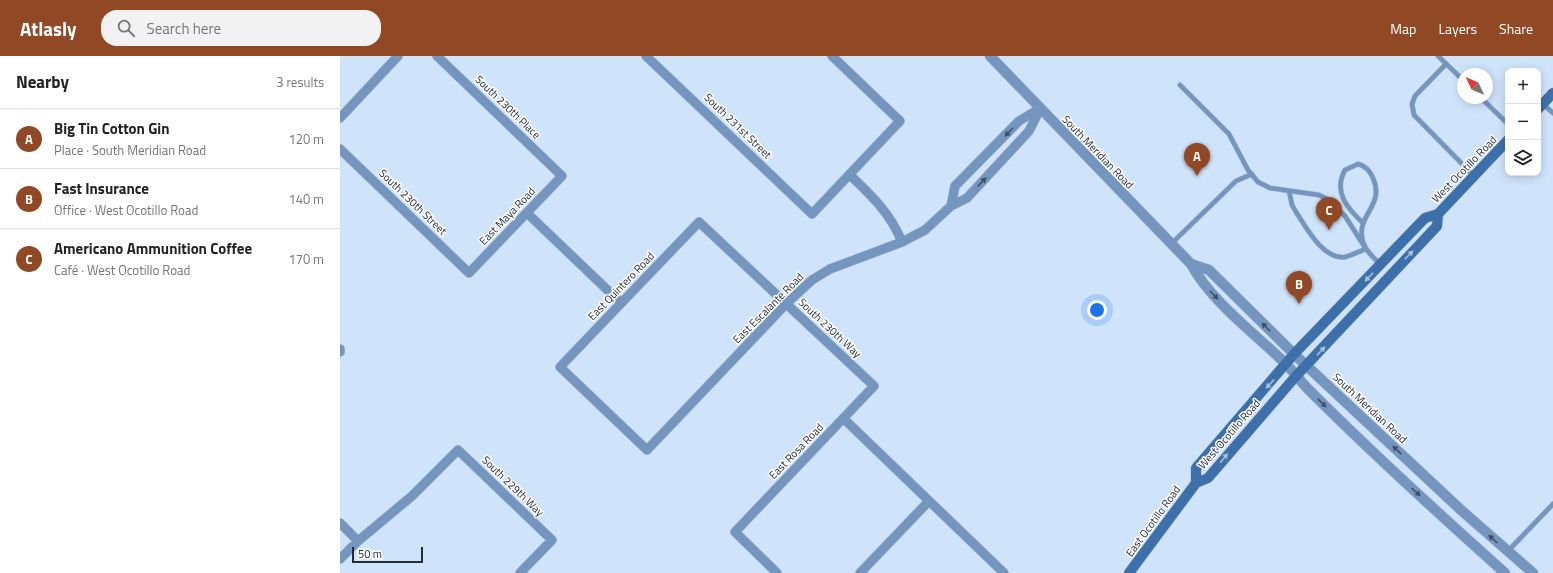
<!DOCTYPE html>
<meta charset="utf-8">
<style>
body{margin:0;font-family:"Titillium Web",sans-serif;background:#f2f2f2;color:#222}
.controls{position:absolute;right:12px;top:12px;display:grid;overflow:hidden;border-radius:8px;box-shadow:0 2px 10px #0003}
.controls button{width:36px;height:36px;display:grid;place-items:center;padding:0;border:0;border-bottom:1px solid #e0e0e0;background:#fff;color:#222;font:20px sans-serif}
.compass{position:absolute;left:1117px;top:12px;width:36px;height:36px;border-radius:50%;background:#fff;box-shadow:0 2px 10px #0003;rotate:314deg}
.scale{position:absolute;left:12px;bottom:10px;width:71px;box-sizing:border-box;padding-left:4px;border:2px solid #222b37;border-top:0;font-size:11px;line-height:14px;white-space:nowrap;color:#222b37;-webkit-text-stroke:3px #fff;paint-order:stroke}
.you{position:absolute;left:757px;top:254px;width:14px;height:14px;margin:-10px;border:3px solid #fff;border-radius:50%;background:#1a73e8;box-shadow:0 0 0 6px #1a73e833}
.badge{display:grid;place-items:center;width:26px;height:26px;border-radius:50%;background:#904825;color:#fff;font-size:13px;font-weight:700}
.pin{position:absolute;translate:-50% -33px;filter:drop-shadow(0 1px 2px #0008)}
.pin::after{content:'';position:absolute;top:21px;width:14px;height:12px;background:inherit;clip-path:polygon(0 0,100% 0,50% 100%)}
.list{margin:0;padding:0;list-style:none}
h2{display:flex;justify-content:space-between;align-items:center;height:52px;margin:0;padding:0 16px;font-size:17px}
h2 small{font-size:13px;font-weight:400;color:#767676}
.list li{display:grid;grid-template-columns:26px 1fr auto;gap:12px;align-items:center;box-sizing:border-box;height:60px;padding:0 16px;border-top:1px solid #e0e0e0}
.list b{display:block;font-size:15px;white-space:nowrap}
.list p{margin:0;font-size:13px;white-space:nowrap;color:#767676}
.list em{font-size:13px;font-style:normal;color:#767676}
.icon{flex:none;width:22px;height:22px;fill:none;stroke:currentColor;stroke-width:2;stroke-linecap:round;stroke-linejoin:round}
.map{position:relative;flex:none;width:1213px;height:517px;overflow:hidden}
header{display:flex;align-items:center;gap:24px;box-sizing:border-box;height:56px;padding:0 20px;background:#904825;color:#fff}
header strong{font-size:19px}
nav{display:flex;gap:22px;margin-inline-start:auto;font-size:14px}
.search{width:280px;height:36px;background:#f2f2f2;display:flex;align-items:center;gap:10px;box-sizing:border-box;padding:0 14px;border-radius:16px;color:#767676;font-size:15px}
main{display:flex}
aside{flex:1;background:#fff}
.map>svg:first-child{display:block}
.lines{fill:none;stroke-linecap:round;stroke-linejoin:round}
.service-casing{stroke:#acbed4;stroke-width:5.5}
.minor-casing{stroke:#acbed4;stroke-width:10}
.tertiary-casing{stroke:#acbed4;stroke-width:11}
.secondary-casing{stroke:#acbed4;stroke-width:11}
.service{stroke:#7496be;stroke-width:4.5}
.minor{stroke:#7496be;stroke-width:9}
.tertiary{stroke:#7496be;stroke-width:10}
.secondary{stroke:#3d70aa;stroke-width:10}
.oneway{fill:#3f5066}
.oneway2{fill:#a8bfd9}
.labels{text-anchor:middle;stroke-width:3;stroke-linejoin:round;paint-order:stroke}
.street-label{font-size:11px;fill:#222b37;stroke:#fff}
</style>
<header>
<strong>Atlasly</strong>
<div class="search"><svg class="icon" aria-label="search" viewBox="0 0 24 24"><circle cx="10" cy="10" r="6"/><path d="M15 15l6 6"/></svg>Search here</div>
<nav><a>Map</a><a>Layers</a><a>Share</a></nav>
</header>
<main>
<aside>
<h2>Nearby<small>3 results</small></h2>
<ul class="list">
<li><span class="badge">A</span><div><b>Big Tin Cotton Gin</b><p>Place · South Meridian Road</p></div><em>120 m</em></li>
<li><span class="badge">B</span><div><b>Fast Insurance</b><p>Office · West Ocotillo Road</p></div><em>140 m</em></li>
<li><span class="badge">C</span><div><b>Americano Ammunition Coffee</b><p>Café · West Ocotillo Road</p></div><em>170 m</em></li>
</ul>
</aside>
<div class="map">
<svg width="1213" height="517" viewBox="0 0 1213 517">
<rect width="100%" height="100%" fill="#cfe3fb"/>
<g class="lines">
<defs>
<path id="service" d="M1098 0 1123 24
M1106 8 1075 40 1072 48 1074 59 1134 120
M840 29 889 78 908 114 918 126 930 132 979 139 987 143 1005 160 1026 193C1020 195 1012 199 1005 201 983 204 966 171 956 156L952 149 949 135
M1141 42 1168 68
M1203 48 1213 57
M1023 167C1007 152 993 136 1005 114L1018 108C1026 110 1030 115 1033 122 1045 148 1018 159 1022 181 1023 193 1033 201 1041 209
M831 188 896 125 912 118
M1167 496 1213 448"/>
<path id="minor" d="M306 0 472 158 560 65 492 0
M0 62 58 0
M0 93 129 217 222 120 97 0
M510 119C531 139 551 158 562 186
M611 150 615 130 679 65 699 53
M187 157 281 247
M0 293V296
M504 363 664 517
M0 467 18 485
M0 503 18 485 72 440 118 394 212 484 180 517
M437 517 395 476 534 330 359 166 220 311 307 394 446 248 472 224 490 213 562 186 585 174 611 150 627 142 689 75 700 53
M520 517 589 445"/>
<path id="tertiary" d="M650 0 851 208C870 244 914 277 944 306 953 315 961 326 970 335 1033 398 1099 458 1165 517
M851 208 869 214 954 298 1121 454 1193 517"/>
<path id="secondary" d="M1198 53 1213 37
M856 427V412L954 298 1085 162 1098 158 1168 84
M856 427 868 422 956 320 1097 170 1098 158
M789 517 856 427"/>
</defs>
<use href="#service" class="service-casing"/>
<use href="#minor" class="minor-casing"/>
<use href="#tertiary" class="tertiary-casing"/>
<use href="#secondary" class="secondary-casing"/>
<use href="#service" class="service"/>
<use href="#minor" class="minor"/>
<use href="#tertiary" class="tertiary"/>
<use href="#secondary" class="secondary"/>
</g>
<defs><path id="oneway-solid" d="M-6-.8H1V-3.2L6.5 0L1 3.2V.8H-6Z"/></defs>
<g class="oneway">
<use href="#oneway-solid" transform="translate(669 76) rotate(134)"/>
<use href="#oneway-solid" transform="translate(642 126) rotate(-47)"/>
<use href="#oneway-solid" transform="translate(874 239) rotate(46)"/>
<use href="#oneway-solid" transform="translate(926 271) rotate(-135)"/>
<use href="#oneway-solid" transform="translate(982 347) rotate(44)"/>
<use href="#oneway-solid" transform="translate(1057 394) rotate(-137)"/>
<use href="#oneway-solid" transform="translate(1076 436) rotate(42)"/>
<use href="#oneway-solid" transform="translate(1153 483) rotate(-138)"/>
</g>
<g class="oneway2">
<use href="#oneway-solid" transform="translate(1069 199) rotate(-46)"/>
<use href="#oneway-solid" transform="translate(1029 221) rotate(134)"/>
<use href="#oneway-solid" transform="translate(981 295) rotate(-47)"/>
<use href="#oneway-solid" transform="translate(930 328) rotate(133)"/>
<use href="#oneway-solid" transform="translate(884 402) rotate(-51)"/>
</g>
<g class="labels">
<g class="street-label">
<text transform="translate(168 51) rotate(44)" y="4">South 230th Place</text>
<text transform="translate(398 70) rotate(44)" y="4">South 231st Street</text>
<text transform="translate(758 96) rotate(46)" y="4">South Meridian Road</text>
<text transform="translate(1124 113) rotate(-46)" y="4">West Ocotillo Road</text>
<text transform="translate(73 146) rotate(44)" y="4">South 230th Street</text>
<text transform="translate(167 160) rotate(-46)" y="4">East Maya Road</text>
<text transform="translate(281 230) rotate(-46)" y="4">East Quintero Road</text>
<text transform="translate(428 252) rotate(-45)" y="4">East Escalante Road</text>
<text transform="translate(490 272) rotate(43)" y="4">South 230th Way</text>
<text transform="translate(1030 352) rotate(43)" y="4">South Meridian Road</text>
<text transform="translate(889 378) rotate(-49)" y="4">West Ocotillo Road</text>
<text transform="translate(456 395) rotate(-46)" y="4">East Rosa Road</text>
<text transform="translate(173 430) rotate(44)" y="4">South 229th Way</text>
<text transform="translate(813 465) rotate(-54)" y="4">East Ocotillo Road</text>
</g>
</g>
</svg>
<div class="controls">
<button>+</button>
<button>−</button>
<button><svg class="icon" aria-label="layers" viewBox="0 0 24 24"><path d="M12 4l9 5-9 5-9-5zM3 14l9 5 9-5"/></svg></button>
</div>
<svg class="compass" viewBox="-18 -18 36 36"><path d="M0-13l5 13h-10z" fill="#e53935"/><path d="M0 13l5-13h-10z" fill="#767676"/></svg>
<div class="scale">50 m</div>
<div class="you"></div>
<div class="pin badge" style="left:857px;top:120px">A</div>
<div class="pin badge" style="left:959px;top:248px">B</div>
<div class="pin badge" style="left:989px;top:174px">C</div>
</div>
</main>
